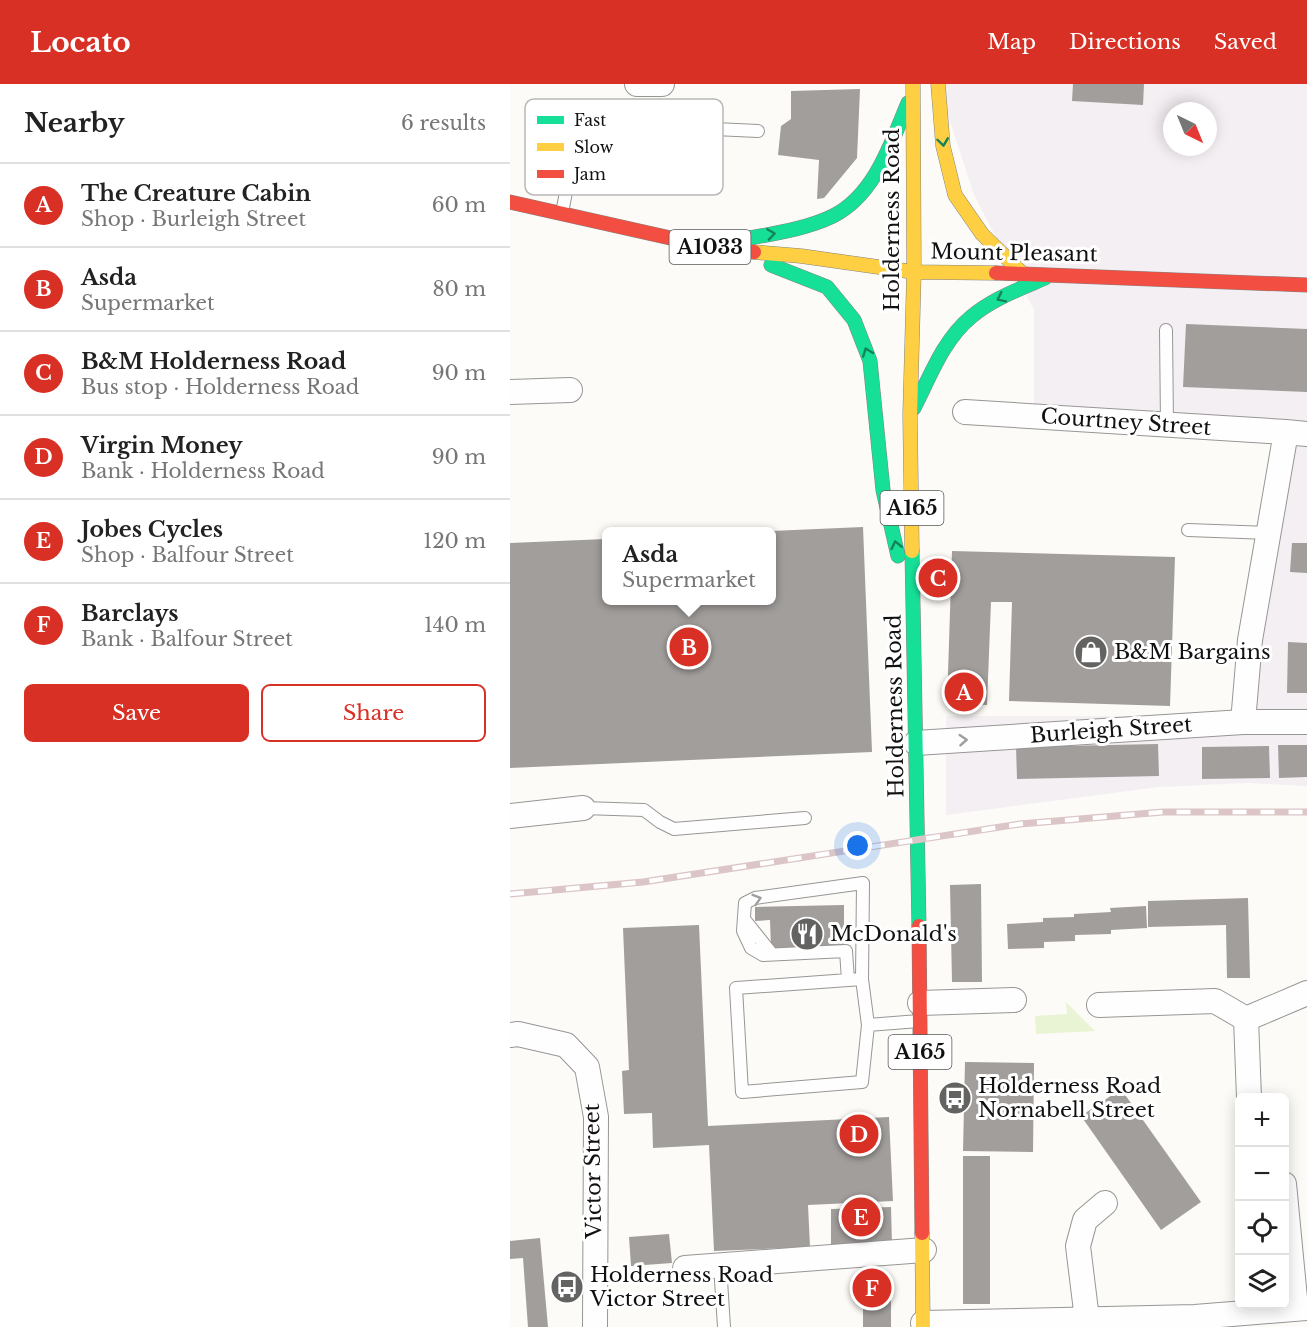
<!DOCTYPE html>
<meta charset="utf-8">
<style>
body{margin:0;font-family:"Libre Baskerville",serif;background:#f6f6f6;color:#222}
.controls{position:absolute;right:18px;bottom:18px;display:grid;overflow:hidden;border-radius:9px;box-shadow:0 3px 15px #0003}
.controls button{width:54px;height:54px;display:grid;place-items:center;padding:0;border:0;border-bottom:2px solid #e0e0e0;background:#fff;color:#222;font:30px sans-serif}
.compass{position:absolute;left:653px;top:18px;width:54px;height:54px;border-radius:50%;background:#fff;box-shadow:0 3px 15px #0003;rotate:137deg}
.you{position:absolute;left:348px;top:762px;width:21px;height:21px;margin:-15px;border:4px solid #fff;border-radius:50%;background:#1a73e8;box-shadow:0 0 0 9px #1a73e833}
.badge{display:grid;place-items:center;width:39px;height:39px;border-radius:50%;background:#d93025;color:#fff;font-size:20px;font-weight:700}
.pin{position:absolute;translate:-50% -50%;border:3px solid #fff;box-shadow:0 2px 6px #0006}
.popup{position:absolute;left:92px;top:443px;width:174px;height:78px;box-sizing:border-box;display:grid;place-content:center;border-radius:9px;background:#fff;filter:drop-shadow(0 2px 4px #0005);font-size:20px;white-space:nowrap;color:#767676}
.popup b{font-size:22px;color:#222}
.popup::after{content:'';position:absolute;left:50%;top:100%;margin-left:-12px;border:12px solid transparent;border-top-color:#fff}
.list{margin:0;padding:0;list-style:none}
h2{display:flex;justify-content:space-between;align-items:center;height:78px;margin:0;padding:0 24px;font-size:26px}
h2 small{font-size:20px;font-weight:400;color:#767676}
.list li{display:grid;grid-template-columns:39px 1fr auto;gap:18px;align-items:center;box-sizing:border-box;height:84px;padding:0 24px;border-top:2px solid #e0e0e0}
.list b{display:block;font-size:22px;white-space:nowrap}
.list p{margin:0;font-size:20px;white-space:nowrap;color:#767676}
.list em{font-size:20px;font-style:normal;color:#767676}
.actions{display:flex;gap:12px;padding:18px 24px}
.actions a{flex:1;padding:14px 0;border:2px solid #d93025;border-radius:9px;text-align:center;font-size:21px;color:#d93025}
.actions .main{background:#d93025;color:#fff}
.icon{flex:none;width:33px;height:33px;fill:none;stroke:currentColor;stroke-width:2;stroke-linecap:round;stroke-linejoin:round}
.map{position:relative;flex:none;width:797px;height:1243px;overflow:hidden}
header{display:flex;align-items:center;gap:36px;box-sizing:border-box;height:84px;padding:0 30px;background:#d93025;color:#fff}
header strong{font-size:28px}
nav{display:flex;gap:33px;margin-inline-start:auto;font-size:21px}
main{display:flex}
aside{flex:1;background:#fff}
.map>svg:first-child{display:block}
.industrial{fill:#f4eff3;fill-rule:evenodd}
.green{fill:#e9f4d4}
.building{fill:#a19e9c}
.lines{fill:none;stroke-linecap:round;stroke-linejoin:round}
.lane-casing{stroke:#979695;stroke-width:14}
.street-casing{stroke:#979695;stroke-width:26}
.fast-casing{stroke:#848482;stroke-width:15}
.slow-casing{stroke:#848482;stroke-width:15}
.jam-casing{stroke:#848482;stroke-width:15}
.lane{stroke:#fffefe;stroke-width:12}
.street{stroke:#fffefe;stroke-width:24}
.fast{stroke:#16e098;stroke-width:14}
.slow{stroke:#ffcf43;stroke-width:14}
.jam{stroke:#f24e42;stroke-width:14}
.rail-casing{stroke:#dbc5c7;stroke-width:7}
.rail{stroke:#fff;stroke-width:4.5;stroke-dasharray:14;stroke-linecap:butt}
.oneway{stroke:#14835b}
.oneway2{stroke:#a09f9f}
.labels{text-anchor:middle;stroke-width:6;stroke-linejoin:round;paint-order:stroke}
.shield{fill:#fff;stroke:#585858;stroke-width:1.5}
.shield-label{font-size:20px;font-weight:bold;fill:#111}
.street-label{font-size:21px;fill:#111;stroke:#fff}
.poi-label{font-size:21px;fill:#111;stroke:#fff;text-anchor:start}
.key{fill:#fff;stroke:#b8b8b8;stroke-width:1.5}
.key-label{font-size:16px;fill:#111}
</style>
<header>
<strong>Locato</strong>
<nav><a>Map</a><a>Directions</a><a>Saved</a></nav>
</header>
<main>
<aside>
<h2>Nearby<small>6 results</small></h2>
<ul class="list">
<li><span class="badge">A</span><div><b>The Creature Cabin</b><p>Shop · Burleigh Street</p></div><em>60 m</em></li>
<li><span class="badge">B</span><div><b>Asda</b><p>Supermarket</p></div><em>80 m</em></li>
<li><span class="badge">C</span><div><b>B&amp;M Holderness Road</b><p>Bus stop · Holderness Road</p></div><em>90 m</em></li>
<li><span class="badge">D</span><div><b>Virgin Money</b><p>Bank · Holderness Road</p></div><em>90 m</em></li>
<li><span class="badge">E</span><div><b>Jobes Cycles</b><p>Shop · Balfour Street</p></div><em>120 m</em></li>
<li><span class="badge">F</span><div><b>Barclays</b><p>Bank · Balfour Street</p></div><em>140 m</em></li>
</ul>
<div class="actions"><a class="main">Save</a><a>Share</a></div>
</aside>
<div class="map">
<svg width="797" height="1243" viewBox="0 0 797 1243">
<rect width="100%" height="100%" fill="#fcfbf7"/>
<path class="industrial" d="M428 0H797V702L737 699 649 703 436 731V632H728L770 355 524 321V226L464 111ZM662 27H698V63H662Z"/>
<path class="green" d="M556 918 585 947 526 950 525 932 557 930Z"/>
<path class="building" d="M563 0H634L633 21 562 17Z
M350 5 347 74 314 114 307 115 309 76 268 71 271 42 281 35V7Z
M676 240 797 245V308L673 303Z
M353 443 362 668 0 684V459L96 455V516H262L261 447Z
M782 459H797V489L780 488Z
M442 467 665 473 660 622 499 617 502 518H481L477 621 437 620Z
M778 558 797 559V609H777Z
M648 660 649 692 507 695 506 663Z
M768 661H797V693L769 694Z
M759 662 760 694 692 695V663Z
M471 800 472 898H442L440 801Z
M738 814 740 894H717L716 841 638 843V817Z
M334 821V863L261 864 260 836 245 837V823Z
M636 822 637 844 601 846V850L565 851V857L534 858V864L498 865 497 840 533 838V834L564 833V830L601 828 600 824Z
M189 841 198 1042 379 1033 383 1117 298 1121 300 1163 204 1167 199 1061 143 1064 142 1029 114 1030 112 987 119 986 113 844Z
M455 978 524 979 523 1068 453 1067Z
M611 1005 691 1118 651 1146 571 1032Z
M453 1072H480V1220H453Z
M381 1123 382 1160 321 1162V1125Z
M159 1150 162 1179 121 1182 119 1153Z
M30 1154 38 1243H18L13 1174 0 1175V1157Z
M381 1196V1243H353V1212H344V1197Z"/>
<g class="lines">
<defs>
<path id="lane" d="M52 129 68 45 79 34 183 44 248 47
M656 246 657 341
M678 446 759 449
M73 724 134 726 150 738 164 745 295 734
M234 835 262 870
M338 896 336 867 253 871 241 864 233 847 235 819 245 814 353 799 352 895
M358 941 352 895 226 904 232 1008 352 998 358 941 409 937
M210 1181 214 1243"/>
<path id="street" d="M127 0H152
M0 308 60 306
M455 328 776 348
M733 638 740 556 776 348 797 350
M406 659 733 638H797
M0 732 73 724
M410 919 504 916
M589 921 705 917 736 935 797 909
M736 935 739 1014
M0 951 8 950 56 961 77 983 86 1033 85 1243
M774 1100 786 1225
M175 1184 414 1166
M577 1235 568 1162 575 1136 595 1119
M413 1239 685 1233 797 1224"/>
<path id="fast" d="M229 156C260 150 294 146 323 132 365 111 381 59 398 19
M261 181 317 203 344 236 360 277 373 406 388 472
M404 324C420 293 433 256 461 233 482 215 510 205 535 194
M402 467 409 842"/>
<path id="slow" d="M428 0 433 62 445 111 472 150 513 190
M244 168 291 172 404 188 486 189
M402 467 400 331 404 188 403 0
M412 1149 413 1243"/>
<path id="jam" d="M0 118 205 164 244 168
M486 189 797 201
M409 842 412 1149"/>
</defs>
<use href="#lane" class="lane-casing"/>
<use href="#street" class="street-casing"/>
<use href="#fast" class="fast-casing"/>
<use href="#slow" class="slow-casing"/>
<use href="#jam" class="jam-casing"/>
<use href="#lane" class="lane"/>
<use href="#street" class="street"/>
<use href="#fast" class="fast"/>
<use href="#slow" class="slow"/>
<use href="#jam" class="jam"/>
<defs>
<path id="rail" d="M0 810 133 798 510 740 653 728H797"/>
</defs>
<use href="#rail" class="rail-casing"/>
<use href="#rail" class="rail"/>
</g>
<defs><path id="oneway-chevron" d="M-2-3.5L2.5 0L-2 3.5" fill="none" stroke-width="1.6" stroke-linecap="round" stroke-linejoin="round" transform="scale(1.5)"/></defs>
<g class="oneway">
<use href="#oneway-chevron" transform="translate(433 58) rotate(82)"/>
<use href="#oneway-chevron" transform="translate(261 150) rotate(-8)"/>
<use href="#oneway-chevron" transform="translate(491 214) rotate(154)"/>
<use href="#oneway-chevron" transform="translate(357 268) rotate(-110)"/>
<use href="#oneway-chevron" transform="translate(386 461) rotate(-103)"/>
</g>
<g class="oneway2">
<use href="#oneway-chevron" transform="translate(453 656) rotate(-4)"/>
<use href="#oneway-chevron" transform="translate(247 815) rotate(-17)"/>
</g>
<defs>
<symbol id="shop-disc" viewBox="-11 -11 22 22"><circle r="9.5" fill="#636362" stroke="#fff"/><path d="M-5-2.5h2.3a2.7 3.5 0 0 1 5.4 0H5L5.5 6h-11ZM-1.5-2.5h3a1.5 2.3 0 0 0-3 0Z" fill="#fff"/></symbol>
<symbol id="restaurant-disc" viewBox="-11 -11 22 22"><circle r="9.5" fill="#636362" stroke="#fff"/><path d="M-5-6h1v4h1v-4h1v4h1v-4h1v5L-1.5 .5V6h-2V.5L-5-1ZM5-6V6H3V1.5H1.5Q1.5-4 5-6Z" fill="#fff"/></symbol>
<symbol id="bus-disc" viewBox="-11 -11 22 22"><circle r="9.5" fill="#636362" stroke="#fff"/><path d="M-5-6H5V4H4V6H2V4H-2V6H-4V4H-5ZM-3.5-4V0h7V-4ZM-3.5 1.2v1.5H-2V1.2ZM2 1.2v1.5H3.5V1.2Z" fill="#fff"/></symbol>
</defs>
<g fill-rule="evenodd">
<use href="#shop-disc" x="562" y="549" width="38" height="38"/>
<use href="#restaurant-disc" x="278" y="831" width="38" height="38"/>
<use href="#bus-disc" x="426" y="995" width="38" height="38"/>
<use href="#bus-disc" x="38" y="1184" width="38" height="38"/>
</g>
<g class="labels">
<g class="shield">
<rect x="159.5" y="146" width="81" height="34" rx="4.5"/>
<rect x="370.5" y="407" width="63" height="34" rx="4.5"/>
<rect x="378.5" y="951" width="63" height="34" rx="4.5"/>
</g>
<g class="shield-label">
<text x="200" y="170">A1033</text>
<text x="402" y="431">A165</text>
<text x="410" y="975">A165</text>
</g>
<g class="street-label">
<text transform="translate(382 136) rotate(-90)" y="7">Holderness Road</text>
<text transform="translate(504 169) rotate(1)" y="7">Mount Pleasant</text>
<text transform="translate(616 338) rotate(4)" y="7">Courtney Street</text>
<text transform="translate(385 622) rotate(-91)" y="7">Holderness Road</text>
<text transform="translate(601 646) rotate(-4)" y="7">Burleigh Street</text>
<text transform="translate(83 1087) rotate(-91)" y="7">Victor Street</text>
</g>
<g class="poi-label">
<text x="604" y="575">B&amp;M Bargains</text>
<text x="320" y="857">McDonald's</text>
<text x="468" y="1009">Holderness Road<tspan x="468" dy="24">Nornabell Street</tspan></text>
<text x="80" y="1198">Holderness Road<tspan x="80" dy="24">Victor Street</tspan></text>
</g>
</g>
<rect x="15" y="15" width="198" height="96" rx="9" class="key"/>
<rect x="27" y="32" width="27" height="8" fill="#16e098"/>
<rect x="27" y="59" width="27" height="8" fill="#ffcf43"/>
<rect x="27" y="86" width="27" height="8" fill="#f24e42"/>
<g class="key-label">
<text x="64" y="42">Fast</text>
<text x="64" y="69">Slow</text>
<text x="64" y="96">Jam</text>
</g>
</svg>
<div class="controls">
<button>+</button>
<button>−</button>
<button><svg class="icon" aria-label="locate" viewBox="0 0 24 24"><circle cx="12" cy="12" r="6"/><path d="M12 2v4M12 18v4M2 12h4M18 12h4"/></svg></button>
<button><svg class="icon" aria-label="layers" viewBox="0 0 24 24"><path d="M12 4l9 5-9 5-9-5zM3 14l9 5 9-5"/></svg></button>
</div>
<svg class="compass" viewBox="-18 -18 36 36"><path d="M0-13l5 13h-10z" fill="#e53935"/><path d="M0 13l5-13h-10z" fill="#767676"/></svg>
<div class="you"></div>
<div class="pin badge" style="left:454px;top:608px">A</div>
<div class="pin badge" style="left:179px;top:563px">B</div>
<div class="popup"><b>Asda</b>Supermarket</div>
<div class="pin badge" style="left:428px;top:494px">C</div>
<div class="pin badge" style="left:349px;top:1050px">D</div>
<div class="pin badge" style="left:351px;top:1133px">E</div>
<div class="pin badge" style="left:362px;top:1204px">F</div>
</div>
</main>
